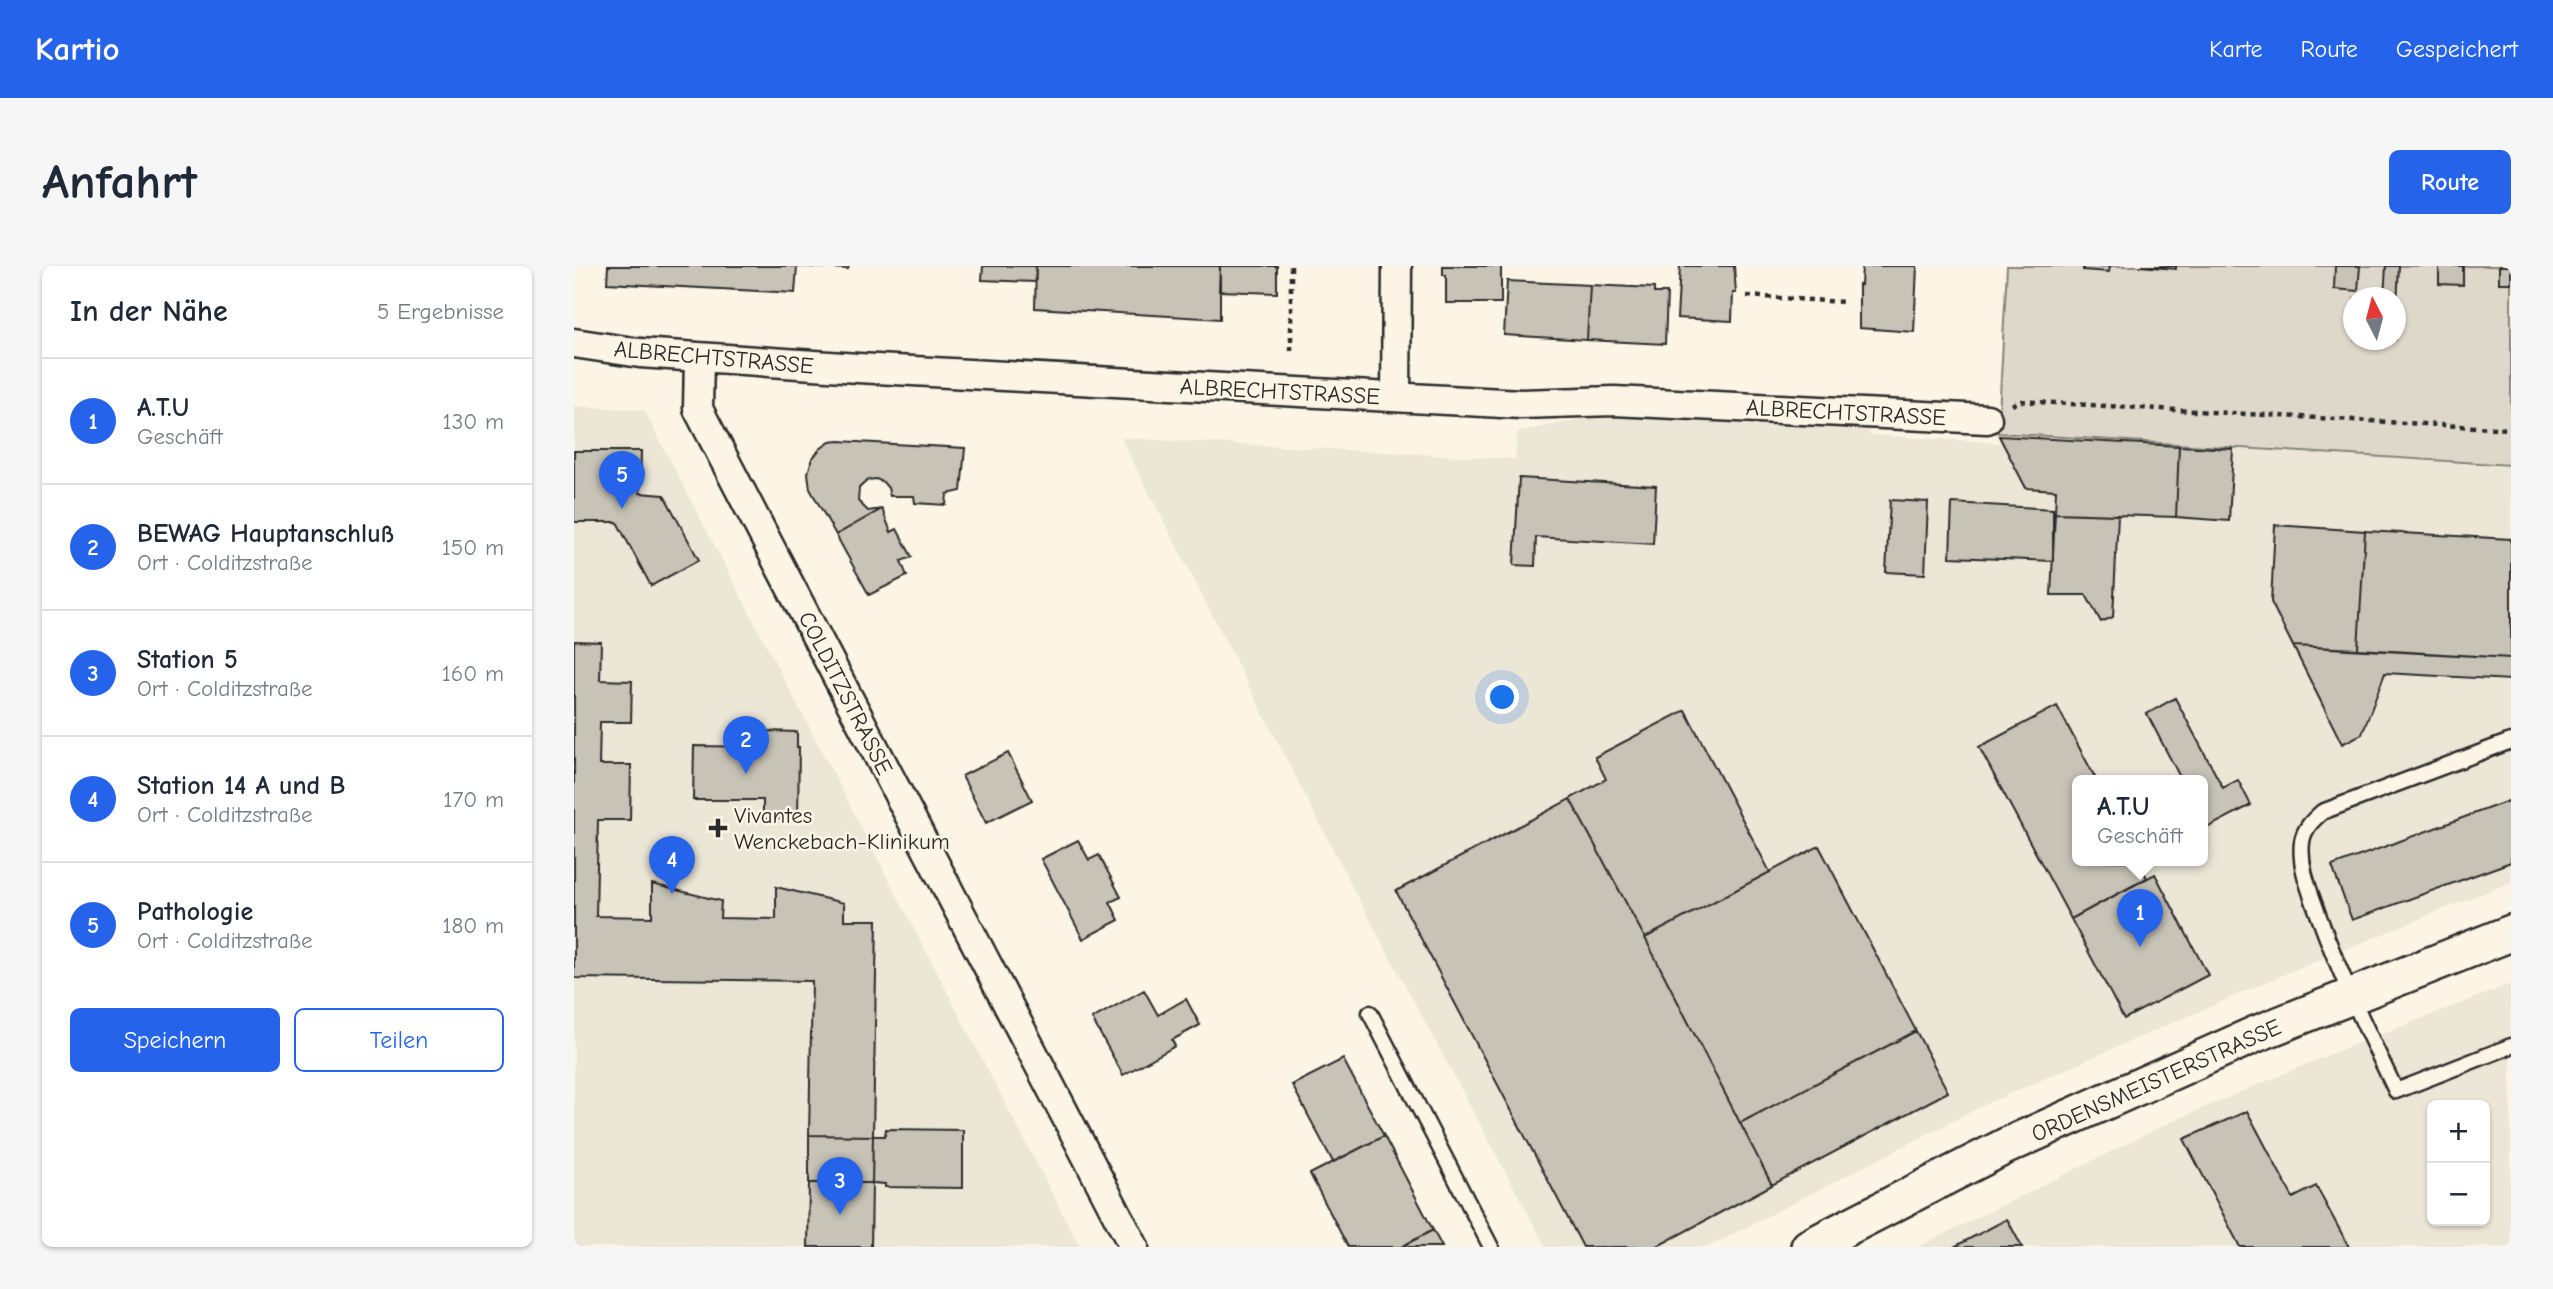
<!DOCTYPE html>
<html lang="de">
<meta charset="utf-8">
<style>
body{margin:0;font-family:"Comic Neue",sans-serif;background:#f6f6f7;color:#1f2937}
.controls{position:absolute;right:21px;bottom:21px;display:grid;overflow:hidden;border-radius:10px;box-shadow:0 2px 5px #0004}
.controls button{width:63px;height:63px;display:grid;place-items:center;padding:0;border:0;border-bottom:2px solid #e0e1e3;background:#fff;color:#1f2937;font:35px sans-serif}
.compass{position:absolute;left:1769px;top:21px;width:63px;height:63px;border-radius:50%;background:#fff;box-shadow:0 2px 5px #0004;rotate:354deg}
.you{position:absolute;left:929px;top:432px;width:24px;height:24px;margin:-18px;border:5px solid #fff;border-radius:50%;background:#1a73e8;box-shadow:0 0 0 10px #1a73e833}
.badge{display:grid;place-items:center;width:46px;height:46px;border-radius:50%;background:#2563eb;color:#fff;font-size:23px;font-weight:700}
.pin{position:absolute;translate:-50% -58px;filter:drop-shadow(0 2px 4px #0008)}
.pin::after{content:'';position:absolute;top:37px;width:24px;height:21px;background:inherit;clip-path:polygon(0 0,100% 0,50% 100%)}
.popup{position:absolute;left:1498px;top:509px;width:136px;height:91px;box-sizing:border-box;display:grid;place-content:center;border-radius:10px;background:#fff;filter:drop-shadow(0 2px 5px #0005);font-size:23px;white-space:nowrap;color:#747a83}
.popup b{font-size:26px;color:#1f2937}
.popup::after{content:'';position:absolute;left:50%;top:100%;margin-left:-14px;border:14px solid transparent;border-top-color:#fff}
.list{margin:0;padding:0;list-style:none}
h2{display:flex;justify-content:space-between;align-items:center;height:91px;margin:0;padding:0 28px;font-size:30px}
h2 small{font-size:23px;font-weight:400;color:#747a83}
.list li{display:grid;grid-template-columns:46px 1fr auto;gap:21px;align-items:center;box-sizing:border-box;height:126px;padding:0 28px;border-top:2px solid #e0e1e3}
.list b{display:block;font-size:26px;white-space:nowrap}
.list p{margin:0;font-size:23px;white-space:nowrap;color:#747a83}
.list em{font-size:23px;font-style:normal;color:#747a83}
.actions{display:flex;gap:14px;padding:21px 28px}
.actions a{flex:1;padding:16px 0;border:2px solid #2563eb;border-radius:10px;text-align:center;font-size:24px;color:#2563eb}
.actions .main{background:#2563eb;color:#fff}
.map{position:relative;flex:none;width:1937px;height:981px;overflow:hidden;border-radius:10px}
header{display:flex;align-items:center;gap:42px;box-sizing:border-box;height:98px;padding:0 35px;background:#2563eb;color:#fff}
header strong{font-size:33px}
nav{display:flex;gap:38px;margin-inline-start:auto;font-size:24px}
.intro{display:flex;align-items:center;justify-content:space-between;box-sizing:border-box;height:168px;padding:0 42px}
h1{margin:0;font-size:49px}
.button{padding:18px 32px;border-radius:10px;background:#2563eb;color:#fff;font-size:24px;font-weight:700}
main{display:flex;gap:42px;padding:0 42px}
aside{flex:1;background:#fff;border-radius:10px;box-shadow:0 2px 5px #0004}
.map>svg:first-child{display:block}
.built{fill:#ece6d7;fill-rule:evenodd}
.green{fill:#ded8ca;stroke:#84827a;stroke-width:2;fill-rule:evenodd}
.building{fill:#c8c3b7;stroke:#2b2b2b;stroke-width:2}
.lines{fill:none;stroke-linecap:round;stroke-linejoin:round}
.service-casing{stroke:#2b2b2b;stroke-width:19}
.minor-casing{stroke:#2b2b2b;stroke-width:33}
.tertiary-casing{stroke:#2b2b2b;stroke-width:40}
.path{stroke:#2b2b2b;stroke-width:4.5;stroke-dasharray:5 5;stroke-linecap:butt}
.service{stroke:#fcf5e5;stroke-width:14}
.minor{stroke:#fcf5e5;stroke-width:28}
.tertiary{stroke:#fcf5e5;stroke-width:35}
.poi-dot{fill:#2b2b2b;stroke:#fcf5e5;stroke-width:2.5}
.labels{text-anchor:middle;stroke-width:5;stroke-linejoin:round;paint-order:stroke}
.street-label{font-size:23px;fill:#2b2b2b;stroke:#fcf5e5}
.poi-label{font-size:23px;fill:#2b2b2b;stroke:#fcf5e5;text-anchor:start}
</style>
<header>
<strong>Kartio</strong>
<nav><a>Karte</a><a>Route</a><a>Gespeichert</a></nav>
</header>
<div class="intro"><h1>Anfahrt</h1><a class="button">Route</a></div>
<main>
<aside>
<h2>In der Nähe<small>5 Ergebnisse</small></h2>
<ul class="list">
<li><span class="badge">1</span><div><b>A.T.U</b><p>Geschäft</p></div><em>130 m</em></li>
<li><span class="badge">2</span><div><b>BEWAG Hauptanschluß</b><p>Ort · Colditzstraße</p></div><em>150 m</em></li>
<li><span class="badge">3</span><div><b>Station 5</b><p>Ort · Colditzstraße</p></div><em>160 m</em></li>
<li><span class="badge">4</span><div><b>Station 14 A und B</b><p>Ort · Colditzstraße</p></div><em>170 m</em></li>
<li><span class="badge">5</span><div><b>Pathologie</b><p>Ort · Colditzstraße</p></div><em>180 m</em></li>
</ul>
<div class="actions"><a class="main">Speichern</a><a>Teilen</a></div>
</aside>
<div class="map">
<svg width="1937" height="981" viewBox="0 0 1937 981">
<rect width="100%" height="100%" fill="#fcf5e5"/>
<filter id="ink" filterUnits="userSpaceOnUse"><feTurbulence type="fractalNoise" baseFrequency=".0143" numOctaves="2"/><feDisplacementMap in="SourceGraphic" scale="14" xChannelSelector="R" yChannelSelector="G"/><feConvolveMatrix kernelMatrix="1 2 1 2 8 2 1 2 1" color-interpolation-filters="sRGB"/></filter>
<g filter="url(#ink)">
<path class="built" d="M0 140 70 144 506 981H0Z
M1037 147 1296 160V169L1415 176 1428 177 1425 170 1937 199V616L1711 708 1412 838 1134 981H972L782 628 547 172 941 193 943 166ZM1503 515H1629V595H1503Z
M1937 718V981H1344L1599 855 1761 786ZM1858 839H1911V955H1858Z"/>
<path class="green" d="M1433 0H1937V199L1424 167ZM1780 32H1822V74H1780Z"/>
<path class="building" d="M34 0H219L223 1 221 27 33 17Z
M219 0H275L274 3Z
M409 0H462L461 16 408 14Z
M462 0H646V53L461 42Z
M646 0H703V27L645 25Z
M869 0H927V37H872V9H869Z
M1106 0H1160L1162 27H1159L1158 55 1103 52Z
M1288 0H1343L1340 66 1285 62V18L1287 19Z
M1509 0H1536L1535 6 1509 4Z
M1565 0H1602V3Z
M1761 0H1786L1784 25 1760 23Z
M1812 0H1825L1823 39 1822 32H1810Z
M1865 0H1889V19L1865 18Z
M1925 0H1937V17H1925Z
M933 15 1016 19 1013 74 930 69Z
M1016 19 1080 22V27H1093L1091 78 1013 74Z
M1425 170 1605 180 1602 251 1481 247 1482 224 1452 222Z
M265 175 391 182 387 225 373 228 372 239 341 237 340 230H316L314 222 309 216 302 213 294 214 285 222 284 235 294 245 308 243 262 269 236 223 234 207 238 193 246 183 256 176Z
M1605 180 1659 183 1655 255 1602 251Z
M0 185H67L66 227 90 229 125 294 77 320 43 256H0Z
M945 212 1082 220 1079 278 962 271 961 300 940 299Z
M1316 234 1354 236 1351 308 1312 306Z
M1378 237 1479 243V295L1376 291Z
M308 243 317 266 323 263 338 291 327 295 333 310 295 329 262 269Z
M1481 247 1544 249 1539 351 1527 356 1512 329H1477Z
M1701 259 1791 265 1784 383 1719 380 1697 336Z
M1791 265 1937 273V392L1784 383Z
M0 375 27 376 26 414 58 415 57 456H26L25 499H57L56 554H24L22 650 78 651V618L147 635 146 652 202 653V621L270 637V654H303L299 870 235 869 238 715 0 712Z
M1719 380 1937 392V414L1811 407 1788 468 1768 478Z
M1601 432 1649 522 1664 514 1677 539 1633 562 1629 554V515H1608L1573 448Z
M1483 440 1523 515H1503V595H1565L1573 612 1497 653 1405 481Z
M1111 444 1196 606 1071 672 996 533 1032 513 1021 491Z
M193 465 223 466V481H225L224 553H189V534H119L120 480 193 481Z
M434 487 458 534 412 557 388 510Z
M996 533 1071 672 1198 919 1082 981H1009L822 625Z
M1937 534V596L1778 654 1758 600Z
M504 574 515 594 525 589 547 631 536 636 545 654 509 673 467 593Z
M1245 580 1342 765 1166 857 1071 672Z
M1581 608 1634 709 1550 753 1497 653Z
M570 724 584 749 612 733 626 759 598 774 601 780 549 809 518 753Z
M1342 765 1374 826 1198 919 1166 857Z
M769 793 810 870 759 896 718 819Z
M1673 845 1719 932 1742 920 1775 981H1666L1610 873Z
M312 863 389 864V922L311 921V918L298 917 299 870H311Z
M235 869 299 870 298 917H235Z
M810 870 859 964 827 981H774L736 908Z
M235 917H298L297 981H234Z
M1433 953 1448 981H1380Z
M859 964 868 981H827Z"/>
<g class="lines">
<defs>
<path id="service" d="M1937 475 1748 546C1739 554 1730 562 1728 576 1725 601 1736 625 1744 648 1766 709 1794 767 1822 825L1937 780
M796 747 917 981"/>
<path id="minor" d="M0 77 66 87 284 102 947 138 1040 135 1413 153
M125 91 124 143 560 981
M822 131 823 0"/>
<path id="tertiary" d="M1235 981 1432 880 1682 768 1937 667"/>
</defs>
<use href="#service" class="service-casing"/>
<use href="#minor" class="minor-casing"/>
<use href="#tertiary" class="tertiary-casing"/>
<path class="path" d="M1173 30 1270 36
M717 85V0
M1438 139 1445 135 1937 163"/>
<use href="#service" class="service"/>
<use href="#minor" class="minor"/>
<use href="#tertiary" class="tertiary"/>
</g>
</g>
<path class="poi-dot" d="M140.5 551.5h7v7h7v7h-7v7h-7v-7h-7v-7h7z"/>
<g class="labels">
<g class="street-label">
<text transform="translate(140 91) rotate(5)" y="8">ALBRECHTSTRASSE</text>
<text transform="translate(706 125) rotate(3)" y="8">ALBRECHTSTRASSE</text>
<text transform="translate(1272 146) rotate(3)" y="8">ALBRECHTSTRASSE</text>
<text transform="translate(272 427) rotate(63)" y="8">COLDITZSTRASSE</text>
<text transform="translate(1582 814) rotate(-24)" y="8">ORDENSMEISTERSTRASSE</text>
</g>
<g class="poi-label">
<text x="160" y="557">Vivantes<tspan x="160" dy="26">Wenckebach-Klinikum</tspan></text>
</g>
</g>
</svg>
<div class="controls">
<button>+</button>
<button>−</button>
</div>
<svg class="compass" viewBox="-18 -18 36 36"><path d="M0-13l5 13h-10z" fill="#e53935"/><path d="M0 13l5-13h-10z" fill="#747a83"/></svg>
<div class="you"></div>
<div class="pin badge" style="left:1566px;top:681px">1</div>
<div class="popup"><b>A.T.U</b>Geschäft</div>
<div class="pin badge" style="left:172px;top:508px">2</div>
<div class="pin badge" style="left:266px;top:949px">3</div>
<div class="pin badge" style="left:98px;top:628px">4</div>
<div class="pin badge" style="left:48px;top:243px">5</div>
</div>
</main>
